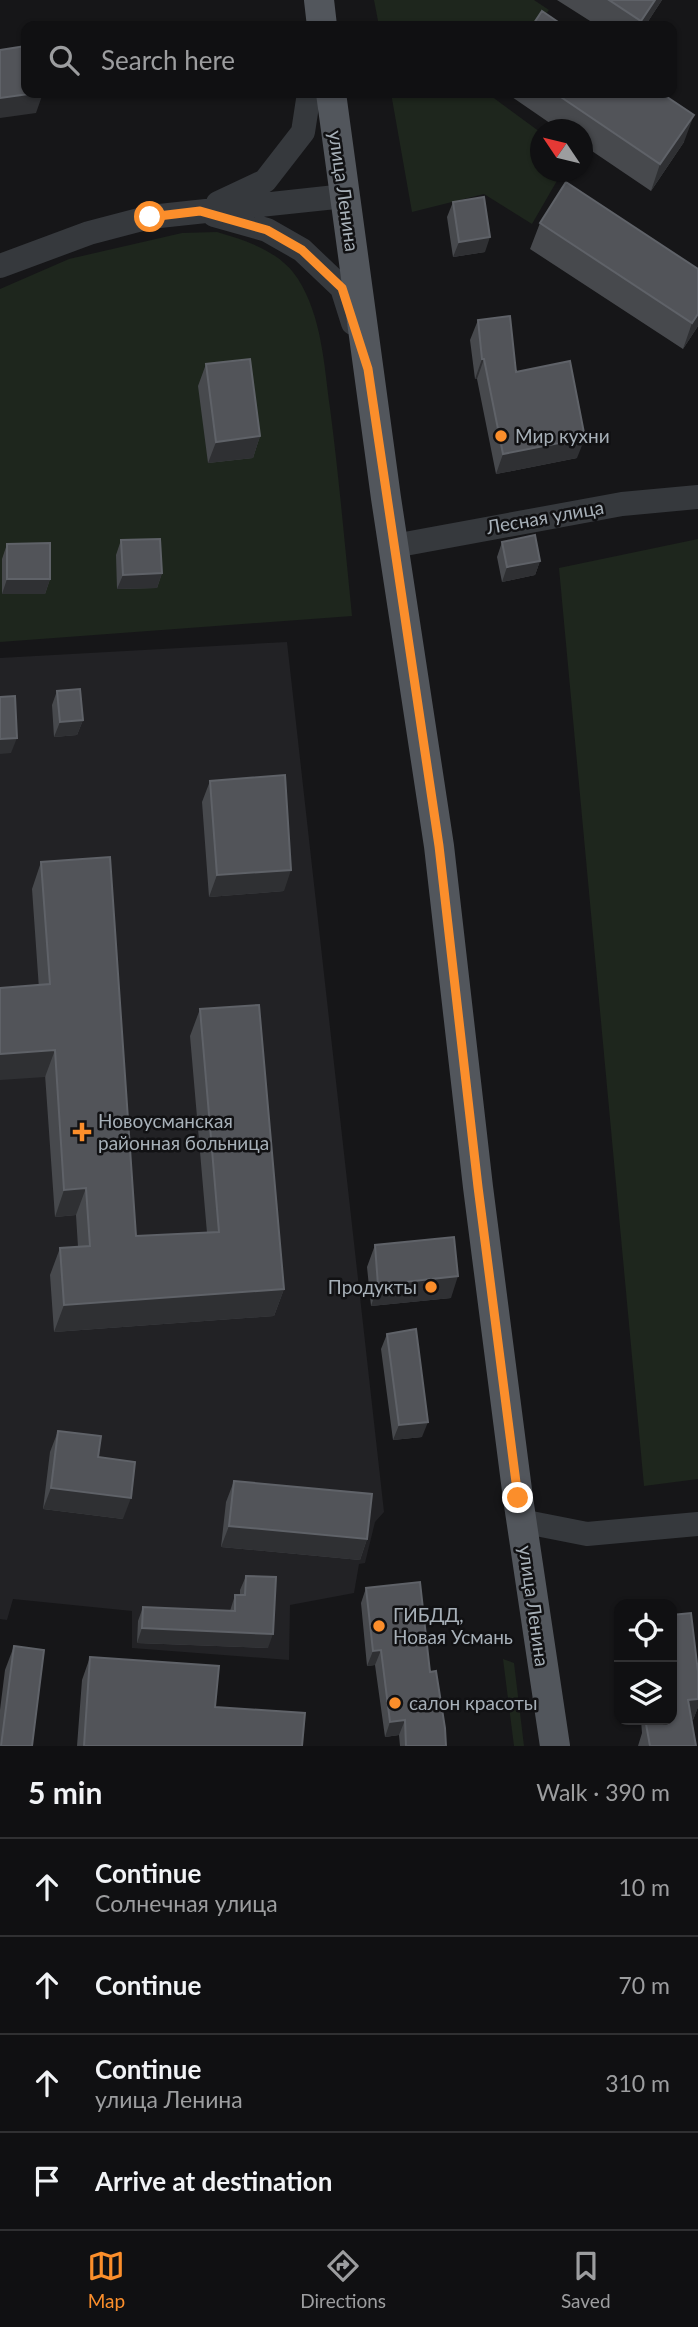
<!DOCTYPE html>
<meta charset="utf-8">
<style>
body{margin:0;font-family:Lato,sans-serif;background:#19191b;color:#f1f3f6}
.controls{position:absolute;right:21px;bottom:21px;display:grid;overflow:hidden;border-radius:14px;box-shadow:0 2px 5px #0004}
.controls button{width:63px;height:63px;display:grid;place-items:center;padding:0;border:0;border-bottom:2px solid #303032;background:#101012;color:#f1f3f6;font:35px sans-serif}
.compass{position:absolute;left:530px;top:119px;width:63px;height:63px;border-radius:50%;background:#101012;box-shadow:0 2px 5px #0004;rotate:305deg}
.stop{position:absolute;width:21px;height:21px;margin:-16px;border:5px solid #fb8e2b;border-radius:50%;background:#fff}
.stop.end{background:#fb8e2b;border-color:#fff;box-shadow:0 2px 7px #0008}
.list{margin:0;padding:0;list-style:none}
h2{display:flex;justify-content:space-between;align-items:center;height:91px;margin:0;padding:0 28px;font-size:30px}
h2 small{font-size:23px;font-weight:400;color:#9c9d9f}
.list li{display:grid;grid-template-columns:46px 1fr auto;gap:21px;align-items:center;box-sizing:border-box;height:98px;padding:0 28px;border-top:2px solid #303032}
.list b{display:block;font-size:26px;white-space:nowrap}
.list p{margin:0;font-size:23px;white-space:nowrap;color:#9c9d9f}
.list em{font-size:23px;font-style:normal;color:#9c9d9f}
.icon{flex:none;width:38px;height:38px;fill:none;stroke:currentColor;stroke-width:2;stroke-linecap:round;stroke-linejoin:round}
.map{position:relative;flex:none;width:698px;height:1746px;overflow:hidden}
.search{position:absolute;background:#101012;box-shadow:0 2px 5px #0004;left:21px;right:21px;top:21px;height:77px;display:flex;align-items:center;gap:18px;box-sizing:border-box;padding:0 24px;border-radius:14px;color:#9c9d9f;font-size:26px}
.sheet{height:483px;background:#101012}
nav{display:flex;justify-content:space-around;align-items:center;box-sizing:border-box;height:98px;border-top:2px solid #303032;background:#101012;font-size:19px;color:#9c9d9f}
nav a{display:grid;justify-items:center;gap:4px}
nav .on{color:#fb8e2b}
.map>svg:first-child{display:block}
.built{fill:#222225}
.green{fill:#1e261d}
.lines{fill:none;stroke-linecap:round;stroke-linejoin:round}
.minor{stroke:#36393d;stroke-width:24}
.major{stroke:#52565c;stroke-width:30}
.wall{fill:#47494d}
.shaded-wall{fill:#2f3033}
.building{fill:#525459;stroke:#5f6268;stroke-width:2}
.route{stroke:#fb8e2b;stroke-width:9}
.poi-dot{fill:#fb8e2b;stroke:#111113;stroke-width:2.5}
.labels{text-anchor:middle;stroke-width:5;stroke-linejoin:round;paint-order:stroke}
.street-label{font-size:19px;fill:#a7b0b8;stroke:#111113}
.poi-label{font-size:19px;fill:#a7b0b8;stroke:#111113;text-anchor:start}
</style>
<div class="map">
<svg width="698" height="1746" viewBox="0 0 698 1746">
<rect width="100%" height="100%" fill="#161618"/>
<path class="built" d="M287 642 384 1512 375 1522 365 1563 359 1564 354 1593 290 1605 289 1660 132 1648V1611L13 1599 7 1620 0 1619V658Z"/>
<path class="green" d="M374 0H534L549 10 536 26H379Z
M391 93H487L540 132V172H562L532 224 484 194 412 212Z
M217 232C247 241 280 251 298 279 322 317 324 365 330 408 339 477 345 547 352 616L0 642V289L69 259 182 233Z
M698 539V1479L644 1486 559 568Z
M503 1659 514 1663 524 1746H514Z"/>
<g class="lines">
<path class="minor" d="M218 203 265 181 303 132 309 93
M214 215 267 230 302 250 342 288 353 323
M0 266 89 233 150 217 345 196
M394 546 622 504 698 497
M521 1521 587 1534 698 1524"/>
<path class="major" d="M319 0 322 26
M331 93 386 498 439 846 478 1187 518 1498 555 1746"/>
</g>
<path class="wall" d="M557 0H662L645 26H598Z
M506 93H661L684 142 651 191 583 145V130H560Z
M453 202 485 252 453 257 447 217Z
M540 223 698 269V326L683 349 530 249Z
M478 320 516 372 577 458 496 474 477 379H475L470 340Z
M206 364 260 436 253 458 208 463 198 386Z
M121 540 162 573 157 588 117 589 116 555Z
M502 542 540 561 535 575 502 582 497 557Z
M7 544 50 579 45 594H2V559Z
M57 691 83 720 77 735 54 737 52 705Z
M210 781 284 891 209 897 202 802Z
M41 862 136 1236 207 1233 190 1036 200 1009 284 1289 274 1316 54 1332 50 1275 60 1248 78 1247 76 1215 55 1217 32 889Z
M375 1245 451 1298 371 1306 367 1267Z
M387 1334 422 1437 393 1440 381 1349Z
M58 1431 98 1457 123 1519 43 1509 50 1452Z
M234 1481 367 1539 360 1560 221 1547 226 1502Z
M246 1576 268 1648 137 1643 138 1621 143 1607 230 1611 235 1595H240V1590Z
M366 1588 430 1672 446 1746H400L399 1735 385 1737 375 1665 367 1666 361 1603Z
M14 1646 32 1746H0V1710L5 1670Z
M90 1657 215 1707 302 1746H77L82 1680Z
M698 1672V1707L693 1720H692L696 1746H638L642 1733 641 1720H672Z"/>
<path class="shaded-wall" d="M655 0H662L645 26H640L641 21Z
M36 93H43L36 113 0 118V98Z
M694 115 684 142 651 191 660 164Z
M490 237 485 252 453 257 459 242Z
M698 314V326L683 349 692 323Z
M482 359H484L477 379H475Z
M260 436 253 458 208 463 216 442Z
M585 438 577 458 496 474 503 454Z
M540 561 535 575 502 582 507 567Z
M162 573 157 588 117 589 123 575Z
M7 579H50L45 594H2Z
M83 720 77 735 54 737 60 722Z
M17 738 11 753 0 754V739Z
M291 870 284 891 209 897 217 875Z
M55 1050 45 1077 0 1080V1054Z
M86 1188 76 1215 55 1217 64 1190Z
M458 1276 451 1298 371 1306 378 1285Z
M284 1289 274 1316 54 1332 64 1305Z
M428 1422 422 1437 393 1440 399 1425Z
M51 1488 131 1498 123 1519 43 1509Z
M229 1526 367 1539 360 1560 221 1547Z
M142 1628 273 1634 268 1648 137 1643Z
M381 1650 375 1665 367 1666 373 1651Z
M698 1699V1707L693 1720 680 1722 688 1700Z
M405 1720 399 1735 385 1737 390 1722Z"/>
<path class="building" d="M609 0H655L641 21Z
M542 11 564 26H532Z
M26 46V93H36L0 98V50Z
M555 93H661L694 115 660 164Z
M566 182 698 269V314L692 323 540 223Z
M484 197 490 237 459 242 453 202Z
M510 316 516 372 570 361 585 438 503 454 484 359H482L478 320Z
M250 359 260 436 216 442 206 364Z
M535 535 540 561 507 567 502 542Z
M160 539 162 573 123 575 121 540Z
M50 543V579H7V544Z
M80 689 83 720 60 722 57 691Z
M15 696 17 738 0 739V697Z
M285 775 291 870 217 875 210 781Z
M110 857 136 1236 219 1232 200 1009 259 1005 284 1289 64 1305 60 1248 90 1246 86 1188 64 1190 55 1050 0 1054V988L50 984 41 862Z
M454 1237 458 1276 378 1285 375 1245Z
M416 1329 428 1422 399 1425 387 1334Z
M58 1431 101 1436 98 1457 135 1462 131 1498 51 1488Z
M234 1481 372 1494 367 1539 229 1526Z
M246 1576 276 1577 273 1634 142 1628 143 1607 235 1611V1595H245Z
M420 1582 430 1672 436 1671 445 1728 446 1746H406L405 1720 390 1722 381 1650 373 1651 366 1588Z
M691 1613 698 1672V1699L688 1700 696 1746H650L646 1724 652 1723 651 1720H672V1615Z
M14 1646 44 1650 32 1746H1Z
M90 1657 219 1666 215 1707 305 1713 302 1746H84Z"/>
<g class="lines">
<path class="route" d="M150 217 200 211 267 230 302 250 342 288 368 369 439 846 478 1187 518 1498"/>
</g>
<g class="poi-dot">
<circle cx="501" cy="436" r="7"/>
<path d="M78.5 1121.5h7v7h7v7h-7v7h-7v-7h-7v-7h7z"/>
<circle cx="431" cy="1287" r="7"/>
<circle cx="379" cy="1626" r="7"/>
<circle cx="395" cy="1703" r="7"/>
</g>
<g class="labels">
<g class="street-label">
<text transform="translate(344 191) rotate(82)" y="7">улица Ленина</text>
<text transform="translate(545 517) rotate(-10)" y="7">Лесная улица</text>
<text transform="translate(534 1606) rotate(82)" y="7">улица Ленина</text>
</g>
<g class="poi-label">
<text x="515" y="443">Мир кухни</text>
<text x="98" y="1128">Новоусманская<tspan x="98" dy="22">районная больница</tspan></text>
<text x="417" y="1294" text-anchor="end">Продукты</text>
<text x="393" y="1622">ГИБДД,<tspan x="393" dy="22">Новая Усмань</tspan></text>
<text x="409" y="1710">салон красоты</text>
</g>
</g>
</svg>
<div class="controls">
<button><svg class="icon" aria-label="locate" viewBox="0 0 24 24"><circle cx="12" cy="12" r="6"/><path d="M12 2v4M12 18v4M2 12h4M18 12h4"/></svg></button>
<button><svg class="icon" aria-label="layers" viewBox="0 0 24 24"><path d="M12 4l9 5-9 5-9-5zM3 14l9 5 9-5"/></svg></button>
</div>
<svg class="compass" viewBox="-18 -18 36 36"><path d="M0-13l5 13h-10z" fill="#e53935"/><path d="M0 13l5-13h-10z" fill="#9c9d9f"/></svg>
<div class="stop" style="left:150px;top:217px"></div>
<div class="stop end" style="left:518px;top:1498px"></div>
<div class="search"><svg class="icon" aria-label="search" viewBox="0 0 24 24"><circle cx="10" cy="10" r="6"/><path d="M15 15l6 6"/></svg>Search here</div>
</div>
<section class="sheet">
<h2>5 min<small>Walk · 390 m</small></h2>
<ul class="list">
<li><svg class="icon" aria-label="ahead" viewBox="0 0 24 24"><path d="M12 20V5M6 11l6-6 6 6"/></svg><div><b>Continue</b><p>Солнечная улица</p></div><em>10 m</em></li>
<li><svg class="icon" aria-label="ahead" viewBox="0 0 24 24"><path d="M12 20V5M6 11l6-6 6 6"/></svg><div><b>Continue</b></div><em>70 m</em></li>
<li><svg class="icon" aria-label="ahead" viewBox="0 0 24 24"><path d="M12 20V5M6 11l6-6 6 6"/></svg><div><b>Continue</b><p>улица Ленина</p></div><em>310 m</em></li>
<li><svg class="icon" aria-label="arrive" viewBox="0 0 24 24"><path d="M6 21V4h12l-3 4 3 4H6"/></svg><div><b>Arrive at destination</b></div></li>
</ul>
</section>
<nav>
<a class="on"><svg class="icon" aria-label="map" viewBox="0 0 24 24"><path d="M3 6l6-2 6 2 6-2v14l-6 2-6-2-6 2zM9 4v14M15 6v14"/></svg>Map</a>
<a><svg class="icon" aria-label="directions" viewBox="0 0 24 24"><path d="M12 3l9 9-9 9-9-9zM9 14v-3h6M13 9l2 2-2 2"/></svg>Directions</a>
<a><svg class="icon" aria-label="saved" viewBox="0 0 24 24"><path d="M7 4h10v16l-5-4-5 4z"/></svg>Saved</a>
</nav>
